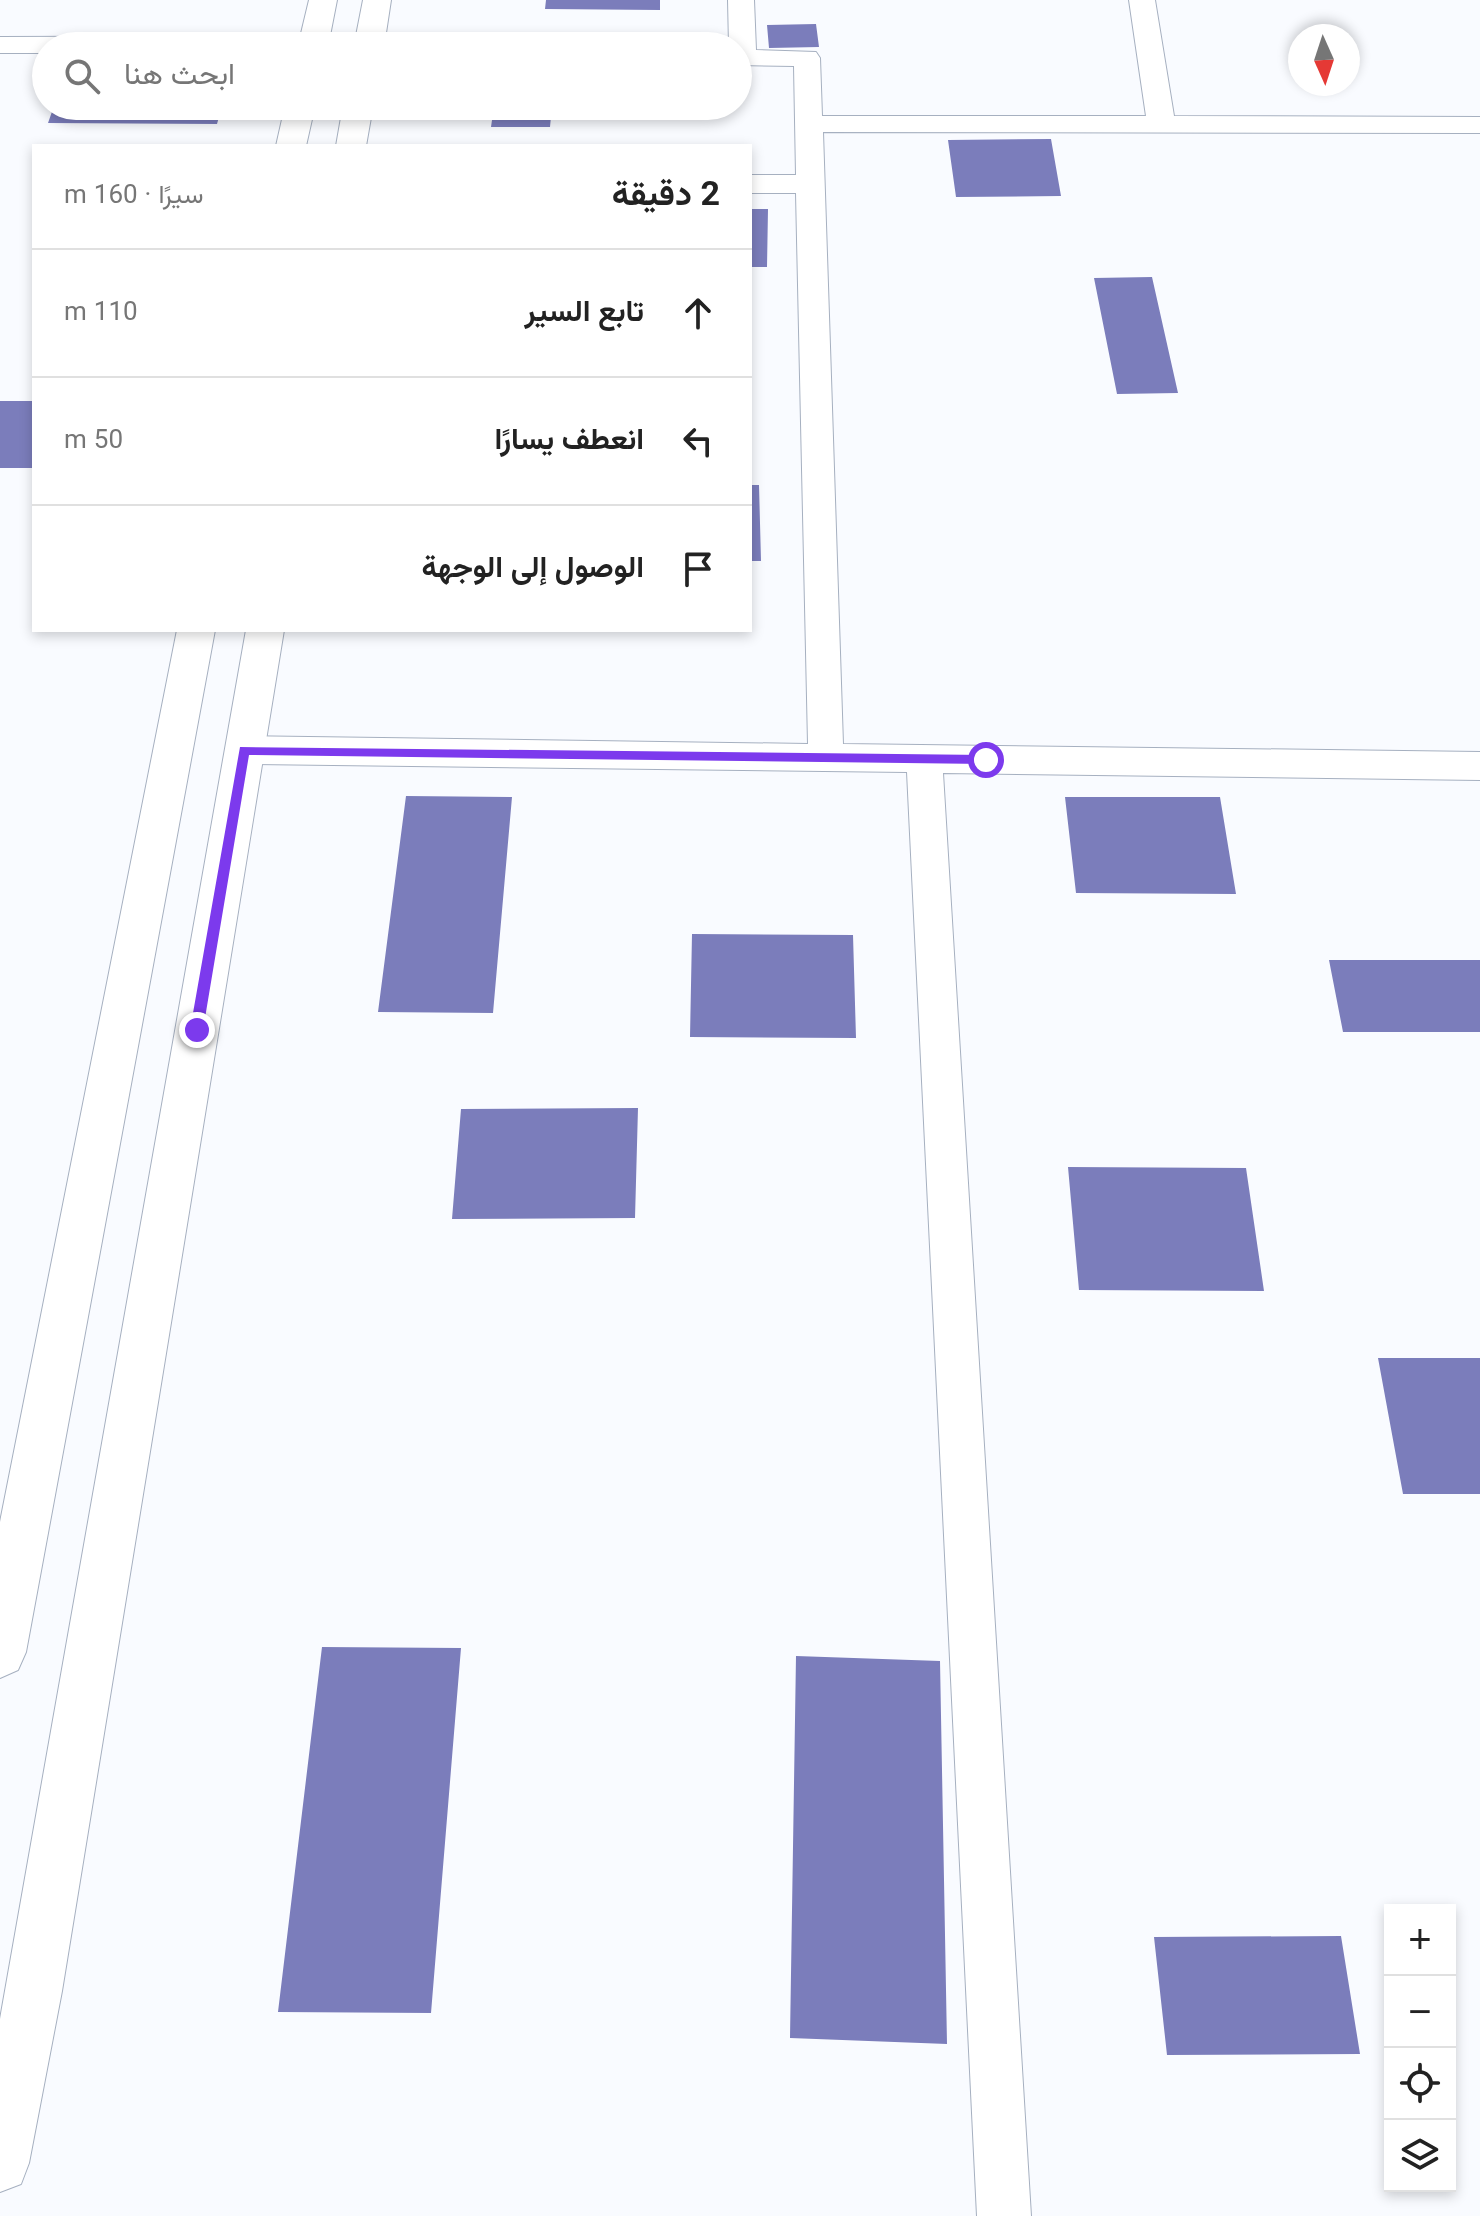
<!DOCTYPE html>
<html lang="ar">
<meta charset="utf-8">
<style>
body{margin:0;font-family:Georgia,Vazirmatn,serif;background:#f2f2f2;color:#222;direction:rtl}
.controls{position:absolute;right:24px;bottom:24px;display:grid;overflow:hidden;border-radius:0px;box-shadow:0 4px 12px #0003}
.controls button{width:72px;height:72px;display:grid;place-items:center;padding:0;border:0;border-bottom:2px solid #e0e0e0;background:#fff;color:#222;font:40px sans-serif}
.compass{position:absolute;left:1288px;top:24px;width:72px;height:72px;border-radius:50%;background:#fff;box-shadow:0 4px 12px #0003;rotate:177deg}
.stop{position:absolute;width:24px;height:24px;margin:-18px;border:6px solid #7c3aed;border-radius:50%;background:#fff}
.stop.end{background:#7c3aed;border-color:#fff;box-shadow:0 2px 8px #0008}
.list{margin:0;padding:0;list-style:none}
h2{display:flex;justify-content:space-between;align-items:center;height:104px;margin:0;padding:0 32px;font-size:34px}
h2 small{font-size:26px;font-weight:400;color:#767676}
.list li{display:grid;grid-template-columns:52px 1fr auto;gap:24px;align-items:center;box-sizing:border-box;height:128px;padding:0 32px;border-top:2px solid #e0e0e0}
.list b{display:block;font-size:30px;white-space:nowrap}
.list em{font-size:26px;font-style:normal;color:#767676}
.icon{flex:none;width:44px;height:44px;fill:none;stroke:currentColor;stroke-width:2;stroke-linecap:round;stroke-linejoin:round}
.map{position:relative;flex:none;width:1480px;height:2216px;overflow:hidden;direction:ltr}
.search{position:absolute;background:#fff;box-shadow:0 4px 12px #0003;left:32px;top:32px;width:720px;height:88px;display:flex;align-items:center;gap:20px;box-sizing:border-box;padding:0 28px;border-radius:44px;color:#767676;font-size:30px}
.panel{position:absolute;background:#fff;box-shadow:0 4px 12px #0003;left:32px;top:144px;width:720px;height:488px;border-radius:0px;direction:rtl}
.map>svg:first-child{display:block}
.building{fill:#7b7dbb}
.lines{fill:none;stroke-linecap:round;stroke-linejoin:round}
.minor-casing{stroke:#a6b0c0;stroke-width:2}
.secondary-casing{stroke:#a6b0c0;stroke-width:2}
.minor{fill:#fff;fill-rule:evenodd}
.secondary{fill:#fff;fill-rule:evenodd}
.route{fill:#7c3aed}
</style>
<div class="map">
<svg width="1480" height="2216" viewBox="0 0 1480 2216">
<rect width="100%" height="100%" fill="#f9fbff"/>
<path class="building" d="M546 0H660V10L545 9Z
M816 24 819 47 769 48 767 25Z
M503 33H559L558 46H501Z
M54 106H222L217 124 48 123Z
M494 106H552L550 127H491Z
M1051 139 1061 196 956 197 948 140Z
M750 209H768L767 267H750Z
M1152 277 1178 393 1117 394 1094 278Z
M0 401H34V468H0Z
M750 485H759L761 561H750Z
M406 796 512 797 493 1013 378 1012Z
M1065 797H1220L1236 894 1076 893Z
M692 934 853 935 856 1038 690 1037Z
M1329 960H1480V1032H1343Z
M638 1108 635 1218 452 1219 461 1109Z
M1068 1167 1246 1168 1264 1291 1079 1290Z
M1378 1358H1480V1494H1403Z
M322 1647 461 1648 431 2013 278 2012Z
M796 1656 940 1661 947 2044 790 2038Z
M1341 1936 1360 2054 1167 2055 1154 1937Z"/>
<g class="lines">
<defs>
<path id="minor" d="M728 0H754L756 50 816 52 820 58 822 116H1146L1129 0H1155L1174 116 1480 117V133L823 132 843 744 1480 752V780L943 773 1031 2216H977L907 772 244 764 231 760 226 750 231 740 244 736 808 744 796 193H750V175H796L794 66 738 65V46H729Z
M313 36 322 38 325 46H46V53H0V37Z"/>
<path id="secondary" d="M309 0H337L328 46H298Z
M363 0H391L384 46H354Z
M285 106H315L306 146H276Z
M343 106H373L366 146H336Z
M177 630H215L26 1652 18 1670 0 1678V1522Z
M246 630H284L62 1991 29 2163 21 2184 0 2192V2019Z"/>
</defs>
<use href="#minor" class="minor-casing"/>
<use href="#secondary" class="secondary-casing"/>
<use href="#minor" class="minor"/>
<use href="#secondary" class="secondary"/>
</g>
<path class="route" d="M240 747 986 755 992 760 986 764 249 755 203 1030 197 1035 190 1030Z"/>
</svg>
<div class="controls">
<button>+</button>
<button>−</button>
<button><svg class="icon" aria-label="locate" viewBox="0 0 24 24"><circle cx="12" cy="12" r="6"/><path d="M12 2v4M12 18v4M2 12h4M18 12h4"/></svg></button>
<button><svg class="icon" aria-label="layers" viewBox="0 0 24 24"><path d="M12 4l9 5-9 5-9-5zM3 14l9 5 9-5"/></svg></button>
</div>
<svg class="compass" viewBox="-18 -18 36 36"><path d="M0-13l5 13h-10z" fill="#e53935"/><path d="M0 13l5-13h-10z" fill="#767676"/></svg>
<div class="stop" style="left:986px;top:760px"></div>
<div class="stop end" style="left:197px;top:1030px"></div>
<div class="search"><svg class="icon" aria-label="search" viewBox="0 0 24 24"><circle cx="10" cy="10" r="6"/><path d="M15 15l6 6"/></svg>ابحث هنا</div>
<section class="panel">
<h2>2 دقيقة<small>سيرًا · 160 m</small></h2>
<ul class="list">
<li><svg class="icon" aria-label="ahead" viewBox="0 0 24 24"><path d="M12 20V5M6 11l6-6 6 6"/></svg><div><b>تابع السير</b></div><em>110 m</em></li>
<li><svg class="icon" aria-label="left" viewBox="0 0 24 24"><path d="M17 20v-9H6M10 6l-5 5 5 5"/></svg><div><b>انعطف يسارًا</b></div><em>50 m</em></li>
<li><svg class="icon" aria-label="arrive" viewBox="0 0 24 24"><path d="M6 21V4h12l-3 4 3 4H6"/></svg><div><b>الوصول إلى الوجهة</b></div></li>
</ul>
</section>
</div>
